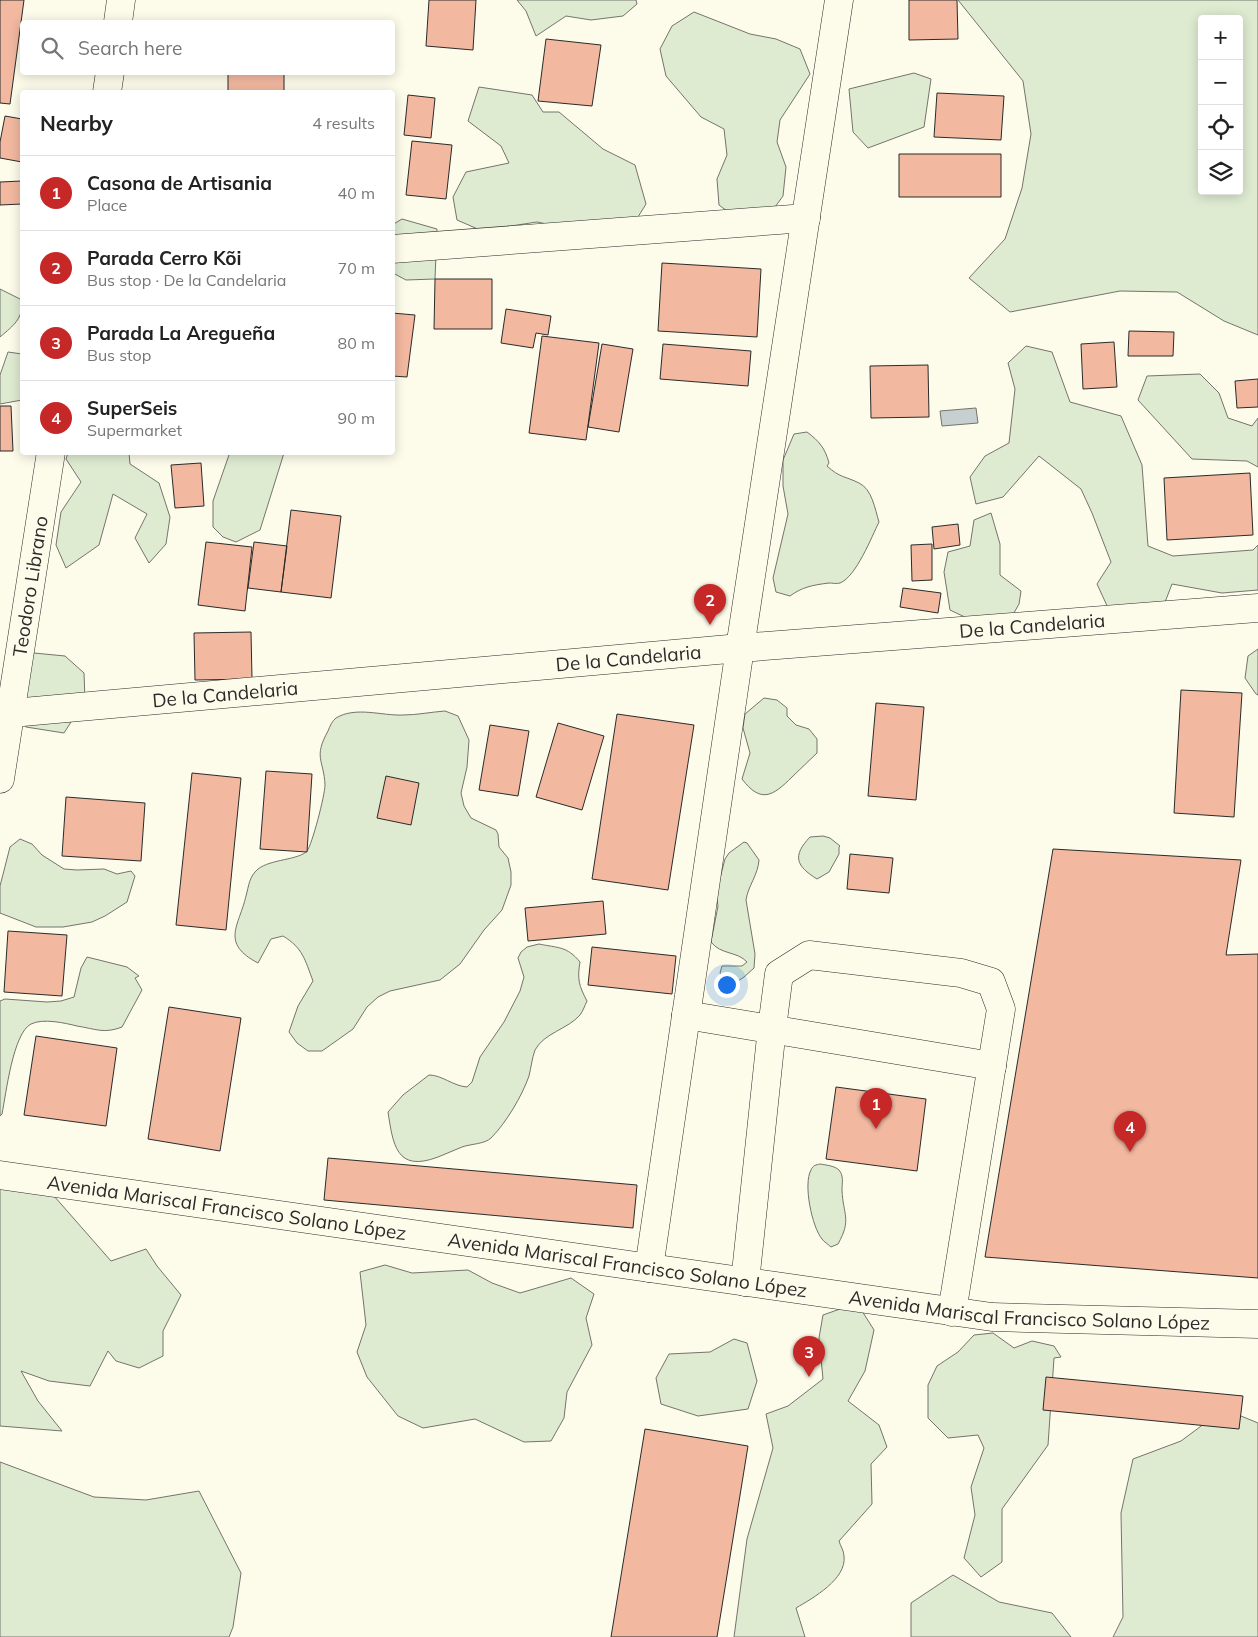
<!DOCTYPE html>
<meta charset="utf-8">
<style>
body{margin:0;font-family:Mulish,sans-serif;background:#f6f6f6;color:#222}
.controls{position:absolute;right:15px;top:15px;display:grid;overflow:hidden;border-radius:5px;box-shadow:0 2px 12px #0003}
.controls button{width:45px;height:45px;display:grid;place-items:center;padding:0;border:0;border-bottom:1px solid #e0e0e0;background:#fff;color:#222;font:25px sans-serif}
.you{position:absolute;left:726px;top:984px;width:18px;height:18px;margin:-12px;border:4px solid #fff;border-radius:50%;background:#1a73e8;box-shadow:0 0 0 8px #1a73e833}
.badge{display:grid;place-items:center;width:32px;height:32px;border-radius:50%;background:#c62828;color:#fff;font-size:16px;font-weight:700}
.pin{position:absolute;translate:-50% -41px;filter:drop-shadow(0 1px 2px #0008)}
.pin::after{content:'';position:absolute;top:26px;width:18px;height:15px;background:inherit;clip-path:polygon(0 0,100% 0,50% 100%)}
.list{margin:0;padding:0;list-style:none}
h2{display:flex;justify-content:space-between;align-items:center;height:65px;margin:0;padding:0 20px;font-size:21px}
h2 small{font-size:16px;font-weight:400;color:#767676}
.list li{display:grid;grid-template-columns:32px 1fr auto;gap:15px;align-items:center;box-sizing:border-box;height:75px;padding:0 20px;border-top:1px solid #e0e0e0}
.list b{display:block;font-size:19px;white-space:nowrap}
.list p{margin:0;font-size:16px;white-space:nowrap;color:#767676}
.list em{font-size:16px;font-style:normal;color:#767676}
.icon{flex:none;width:28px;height:28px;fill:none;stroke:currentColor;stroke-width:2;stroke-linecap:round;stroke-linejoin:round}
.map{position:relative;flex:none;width:1258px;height:1637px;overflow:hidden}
.search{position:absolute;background:#fff;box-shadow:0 2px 12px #0003;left:20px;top:20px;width:375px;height:55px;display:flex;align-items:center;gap:12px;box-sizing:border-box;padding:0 18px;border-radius:5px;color:#767676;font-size:19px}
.panel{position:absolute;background:#fff;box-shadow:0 2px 12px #0003;left:20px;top:90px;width:375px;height:365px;border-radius:5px}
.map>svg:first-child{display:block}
.green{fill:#deebd1;stroke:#74746e;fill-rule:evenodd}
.water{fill:#c7d0d0;stroke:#74746e}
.building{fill:#f2b8a0;stroke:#2b2b2b}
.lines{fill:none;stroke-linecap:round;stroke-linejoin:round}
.minor-casing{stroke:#2b2b2b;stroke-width:29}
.major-casing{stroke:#2b2b2b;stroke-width:29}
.minor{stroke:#fdfbea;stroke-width:28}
.major{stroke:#fdfbea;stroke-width:28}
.labels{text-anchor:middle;stroke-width:4;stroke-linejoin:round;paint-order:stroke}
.street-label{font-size:19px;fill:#2b2b2b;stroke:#fdfbea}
</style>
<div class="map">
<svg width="1258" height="1637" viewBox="0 0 1258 1637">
<rect width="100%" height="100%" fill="#fdfbea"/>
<path class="green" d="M517 0H636L637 4 623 16 591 20 566 16 536 36 526 11Z
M958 0H1258V335L1224 321 1177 292 1120 291 1010 312 969 278 1005 239 1022 188 1031 134 1023 81ZM1202 19H1239V191H1202Z
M694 12 750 34 776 39 800 49 810 74 780 120 777 142 786 167 783 196 767 218 740 221 719 205 717 179 727 155 724 129 701 117 666 76 660 49 672 26Z
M914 73 931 79 924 127 868 148 853 132 849 89Z
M479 87 532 95 543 112H559L603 149 635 165 646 204 633 225 578 230 537 222 504 227 487 233 457 220 453 197 466 172 509 163 501 146 468 121Z
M402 219 437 229 435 279 406 280 393 273 392 225Z
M0 289 22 300C23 319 14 325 0 337Z
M1026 346 1052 352 1070 402 1121 416 1142 465 1148 546 1173 556 1253 550 1258 545V590L1222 593 1172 584 1162 610H1109L1097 584 1111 562 1092 513 1081 489 1039 456 1003 497 976 504 970 477 985 456 1009 443 1015 389 1008 363Z
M8 352 22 354V400L0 404V375Z
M1200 374 1219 393 1228 418 1252 426 1258 418V467L1247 461 1192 459 1138 400 1147 376Z
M807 432C819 441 825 448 829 463L827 466C840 478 845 476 859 483 872 489 875 509 879 522 872 536 856 577 840 583 837 584 832 583 829 583 813 585 802 587 790 596L776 592 773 578 788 514 783 486V460L794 434Z
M230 452 284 453 260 530 236 542 223 537 213 527V501Z
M68 453H129L130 464 159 483 170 517 166 544 149 563 135 538 147 514 113 494 99 545 66 568 56 545 61 512 81 482 66 459Z
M991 513 1000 544V575L1021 591 1019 604 1011 618 969 619 950 610 944 572 948 552 970 546 974 520Z
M1258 649V695L1256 694 1245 678 1248 656Z
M34 653 65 656 84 673 85 700 64 733 26 727 10 706 14 665Z
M764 698 777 700 787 708V716L796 725 809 729 817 739V753C809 761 800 769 792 777 773 796 761 804 742 779L750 753 743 728 745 714Z
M445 711 458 716 469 740 467 767 461 793 464 806 471 818 496 830 498 834 499 847 508 858 511 872V885L502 910 484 930 460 964 440 980 390 991 378 997 367 1007 353 1029 322 1051H308L297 1043 289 1032 298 1006 313 981C305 960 303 948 283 936L271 939 258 963C220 943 239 926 246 896 249 885 249 877 258 869 271 859 299 860 307 851 312 845 325 795 325 785 324 760 313 758 328 731 330 726 332 721 336 718 356 706 382 716 403 715 417 715 431 712 445 711Z
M823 836 830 838 840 846 839 847V854L829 872 817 879C796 866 792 856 810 837Z
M20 839 32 844 42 855 64 869 77 870 104 869 117 874 131 871 135 876 127 902 105 916 92 922 63 927H36L0 913V886L10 847Z
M744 842 747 843 759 860C758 875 748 886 746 900L755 954 754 968 744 977 738 981 723 979 720 973 722 966H742L747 962C737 951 721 955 711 942L718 906 716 893 718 886 725 859 729 853Z
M539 944C558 948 567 946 580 962 577 979 579 986 587 1001 585 1005 583 1011 580 1015 568 1029 544 1033 535 1050 532 1058 531 1068 529 1076 522 1096 506 1123 491 1138 485 1144 470 1144 462 1147 454 1150 446 1154 438 1157 396 1173 393 1144 388 1112L403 1095 429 1075C442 1075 453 1086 467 1087L472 1082 480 1057 504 1022 520 991 524 977 518 958 521 952 527 947Z
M87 957 127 967 139 976 135 978 142 990 122 1027C104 1034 96 1029 77 1026 65 1023 43 1018 31 1024 13 1033 6 1094 2 1114L0 1116V1001L5 999 47 1002 61 1001 74 997 81 968Z
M820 1164C826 1165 835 1166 839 1170 844 1176 842 1183 842 1190 843 1215 852 1219 838 1244L831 1247C828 1244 824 1242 822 1239 812 1227 803 1184 811 1170 813 1165 816 1165 820 1164Z
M0 1170 54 1196 111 1261 146 1249 157 1266 181 1295 163 1331V1356L139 1368 116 1361 108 1351 90 1386 49 1381 21 1371 38 1401 62 1431 0 1426Z
M385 1265 412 1273 468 1270 492 1283 520 1293 571 1278 594 1294 586 1318 592 1345 567 1392 564 1418 551 1441 524 1442 475 1419 423 1428 398 1416 367 1377 357 1352 366 1325 360 1272Z
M857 1303 874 1330 865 1371 848 1401 879 1425 887 1447 871 1464 872 1504 839 1541C840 1545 844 1551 844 1556 847 1579 813 1598 796 1608L805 1637H734L747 1539 773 1448 766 1414 788 1406 823 1379 819 1338 823 1315Z
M993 1333 1014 1348 1032 1341 1054 1346 1061 1357 1054 1358 1048 1445 1002 1509V1562L981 1577 964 1558 975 1515 971 1487 984 1448 978 1435 948 1438 928 1418V1385L937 1366 958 1352 974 1335Z
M734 1339 747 1343 757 1381 748 1409 698 1416 661 1404 656 1378 669 1354 710 1352Z
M1224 1409 1258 1423V1637H1113L1123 1617 1121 1513 1133 1459 1181 1441Z
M0 1462 94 1497 146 1500 199 1491 241 1573 233 1627 229 1637H0Z
M953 1575 999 1602 1052 1613 1071 1637H911V1603Z"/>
<path class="water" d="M976 408 978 423 942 426 940 411Z"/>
<path class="building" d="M0 0H24L10 104 0 103Z
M429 0H476L473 50 426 46Z
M909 0H957L958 39 909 40Z
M546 39 601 45 592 106 538 101Z
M228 72H284V92H228Z
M937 93 1004 96 1001 140 934 137Z
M408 95 435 98 431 138 404 135Z
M5 116 22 119V162L0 158V142Z
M412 141 452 145 446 199 406 195Z
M899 154H1001V197H899Z
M22 181V204L0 205V182Z
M662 263 761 269 757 337 658 331Z
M435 279H492V329H434Z
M506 309 551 316 548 335 536 333 533 348 501 343Z
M392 313 415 315 407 377 392 376Z
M1129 331 1174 332 1173 356H1128Z
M542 336 599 343 586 440 529 433Z
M1114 342 1117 387 1083 389 1081 344Z
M602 344 633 349 619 432 588 427Z
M663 344 751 351 748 386 660 379Z
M928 365 929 417 871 418 870 366Z
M1258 379V407L1237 408 1235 381Z
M0 406H11L13 451H0Z
M201 463 204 506 175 508 171 465Z
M1250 473 1253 535 1167 540 1164 478Z
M291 510 341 516 331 598 281 592Z
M958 524 960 545 934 549 932 527Z
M206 542 252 547 245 611 198 605Z
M254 542 287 546 281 592 248 588Z
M932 544V580L912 581 911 545Z
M903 588 941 593 938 613 900 607Z
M251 632 252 679 195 680 194 633Z
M1181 690 1242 693 1234 817 1174 813Z
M876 703 924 707 916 800 868 796Z
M617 714 694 725 668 890 592 879Z
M558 723 604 736 582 810 536 797Z
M490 725 529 731 518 796 479 790Z
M266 771 312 774 307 852 260 849Z
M192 773 241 778 226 930 176 925Z
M386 776 419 783 411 825 377 818Z
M66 797 145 803 141 861 62 856Z
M1053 849 1241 860 1226 955 1258 954V1278L985 1257Z
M850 854 893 858 889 893 847 889Z
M603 901 606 934 528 941 525 908Z
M8 931 67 935 62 996 4 992Z
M592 947 676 956 672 994 588 985Z
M169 1007 241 1018 220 1151 148 1139Z
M36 1036 117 1048 106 1126 24 1115Z
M836 1087 926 1099 917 1171 826 1159Z
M328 1158 637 1185 633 1228 324 1200Z
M1046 1377 1243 1396 1239 1429 1043 1410Z
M645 1429 748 1446 717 1637H611Z"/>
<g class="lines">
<defs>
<g id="minor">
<path d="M392 249 806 218"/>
<path id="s1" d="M0 714 740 648 1258 608"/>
<path d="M686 1015 992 1066"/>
<path d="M649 1268 740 648 839 0"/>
<path d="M745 1282 772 1028 779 974 809 955 961 973 991 982 1001 1009 952 1312"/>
</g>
<g id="major">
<path d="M118 22 121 0"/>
<path d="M107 92 110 72"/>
<path id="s2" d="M0 779 51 452"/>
<path id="s3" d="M0 1175 992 1317 1258 1324"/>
</g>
</defs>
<use href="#minor" class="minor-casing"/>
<use href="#major" class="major-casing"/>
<use href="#minor" class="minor"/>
<use href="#major" class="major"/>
</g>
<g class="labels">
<g class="street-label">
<text dy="7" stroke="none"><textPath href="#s2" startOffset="195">Teodoro Librano</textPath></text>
<text dy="7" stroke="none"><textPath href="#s1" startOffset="1036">De la Candelaria</textPath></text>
<text dy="7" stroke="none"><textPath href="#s1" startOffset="631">De la Candelaria</textPath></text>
<text dy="7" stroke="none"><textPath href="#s1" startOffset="226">De la Candelaria</textPath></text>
<text dy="7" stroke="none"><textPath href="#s3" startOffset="229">Avenida Mariscal Francisco Solano López</textPath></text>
<text dy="7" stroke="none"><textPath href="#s3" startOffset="634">Avenida Mariscal Francisco Solano López</textPath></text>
<text dy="7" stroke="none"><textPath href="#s3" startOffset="1039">Avenida Mariscal Francisco Solano López</textPath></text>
</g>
</g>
</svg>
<div class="controls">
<button>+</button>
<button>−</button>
<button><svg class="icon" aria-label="locate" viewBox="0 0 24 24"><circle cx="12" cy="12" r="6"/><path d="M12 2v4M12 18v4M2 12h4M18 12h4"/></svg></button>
<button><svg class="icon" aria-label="layers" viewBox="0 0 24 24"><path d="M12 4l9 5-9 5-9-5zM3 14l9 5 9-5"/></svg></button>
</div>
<div class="you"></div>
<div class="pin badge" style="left:876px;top:1129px">1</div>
<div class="pin badge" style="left:710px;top:625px">2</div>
<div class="pin badge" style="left:809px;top:1377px">3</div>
<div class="pin badge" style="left:1130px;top:1152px">4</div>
<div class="search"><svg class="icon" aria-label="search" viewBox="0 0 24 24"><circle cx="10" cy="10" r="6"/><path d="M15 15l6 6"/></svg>Search here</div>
<section class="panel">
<h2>Nearby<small>4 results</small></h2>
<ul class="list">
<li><span class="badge">1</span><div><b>Casona de Artisania</b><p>Place</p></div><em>40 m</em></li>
<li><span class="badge">2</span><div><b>Parada Cerro Kõi</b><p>Bus stop · De la Candelaria</p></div><em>70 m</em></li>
<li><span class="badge">3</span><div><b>Parada La Aregueña</b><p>Bus stop</p></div><em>80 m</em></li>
<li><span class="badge">4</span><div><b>SuperSeis</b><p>Supermarket</p></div><em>90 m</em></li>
</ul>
</section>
</div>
